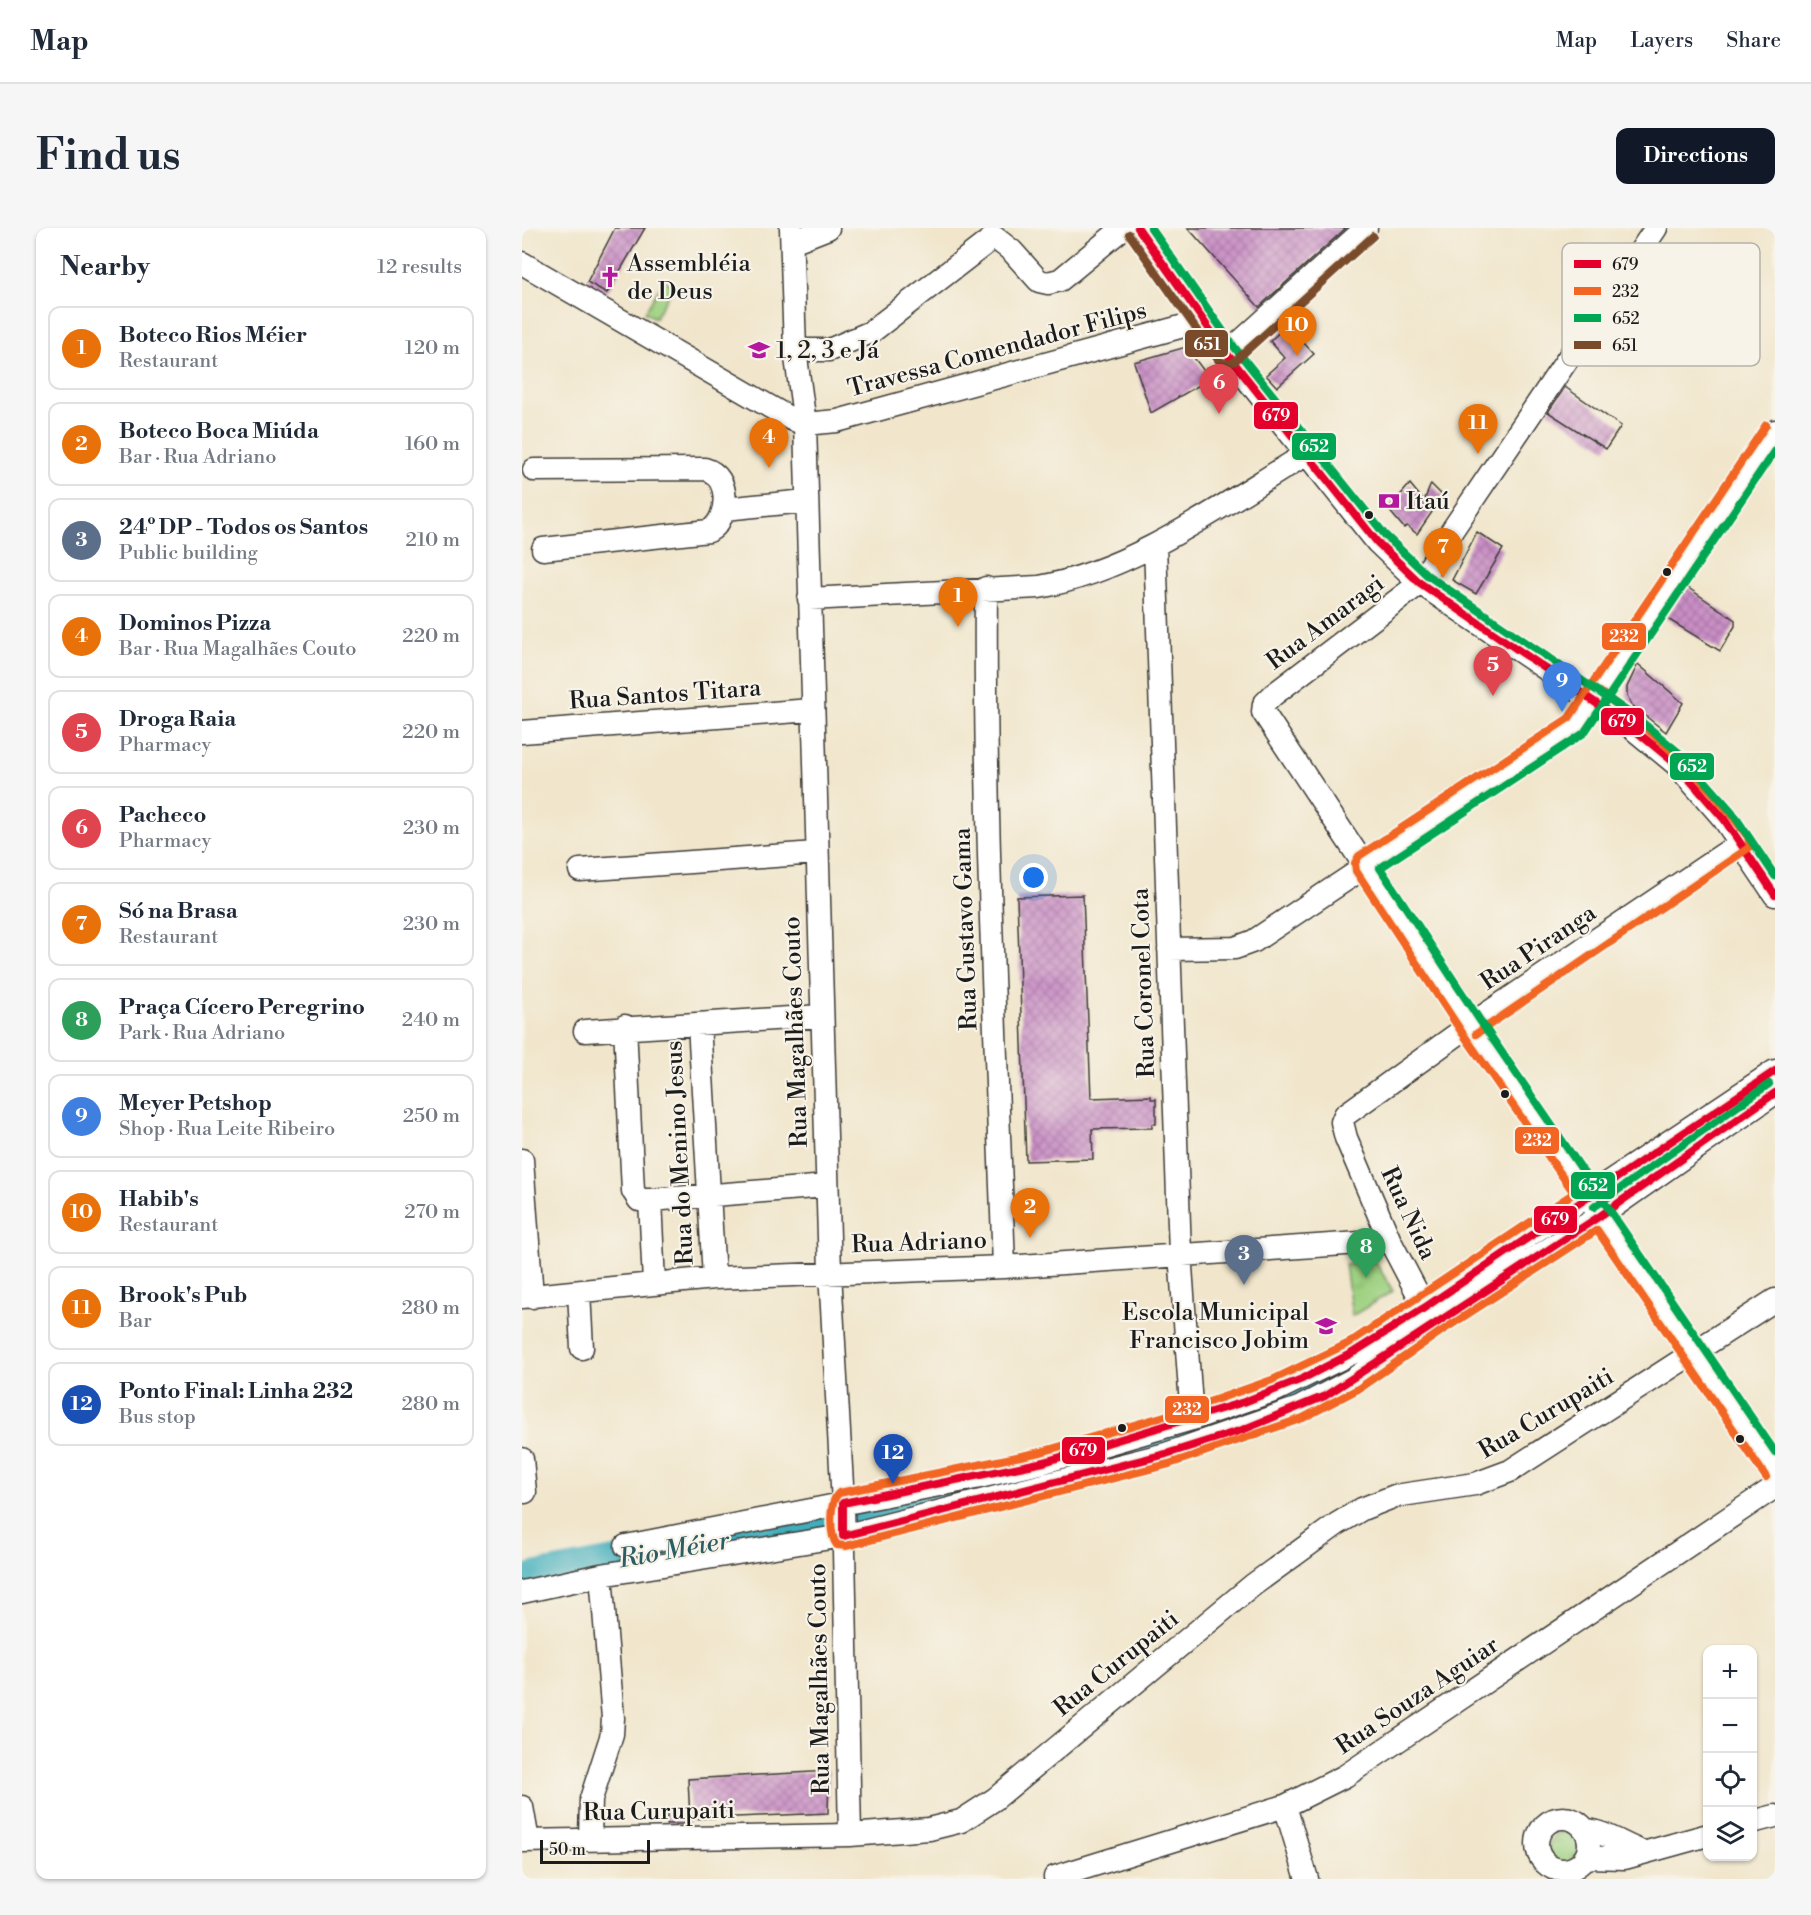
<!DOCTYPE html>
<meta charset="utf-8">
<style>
body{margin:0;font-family:"Libre Bodoni",serif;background:#f6f6f7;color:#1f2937}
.controls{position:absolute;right:18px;bottom:18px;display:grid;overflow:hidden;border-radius:12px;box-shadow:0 2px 4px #0004}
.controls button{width:54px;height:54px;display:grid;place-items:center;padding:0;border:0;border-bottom:2px solid #e0e1e3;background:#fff;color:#1f2937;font:30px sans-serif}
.scale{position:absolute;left:18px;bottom:15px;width:110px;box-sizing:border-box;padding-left:6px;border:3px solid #1c1c1c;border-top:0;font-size:16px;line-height:21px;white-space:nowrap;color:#1c1c1c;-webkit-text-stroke:4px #f7f3e8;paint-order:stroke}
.you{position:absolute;left:512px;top:650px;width:21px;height:21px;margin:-15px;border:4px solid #fff;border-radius:50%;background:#1a73e8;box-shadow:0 0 0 9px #1a73e833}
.badge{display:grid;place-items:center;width:39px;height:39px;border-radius:50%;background:#111827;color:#fff;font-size:20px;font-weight:700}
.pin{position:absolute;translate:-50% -50px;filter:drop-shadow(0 2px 3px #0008)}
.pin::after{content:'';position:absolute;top:32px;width:21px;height:18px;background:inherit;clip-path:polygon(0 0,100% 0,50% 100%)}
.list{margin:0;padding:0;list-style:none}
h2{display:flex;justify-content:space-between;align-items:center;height:78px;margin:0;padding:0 24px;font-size:26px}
h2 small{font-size:20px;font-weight:400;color:#747a83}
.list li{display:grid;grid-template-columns:39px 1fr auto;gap:18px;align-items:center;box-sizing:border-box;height:84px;margin:0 12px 12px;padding:0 12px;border:2px solid #e0e1e3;border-radius:12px}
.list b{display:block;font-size:22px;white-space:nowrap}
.list p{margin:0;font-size:20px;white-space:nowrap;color:#747a83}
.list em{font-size:20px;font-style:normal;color:#747a83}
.icon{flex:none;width:33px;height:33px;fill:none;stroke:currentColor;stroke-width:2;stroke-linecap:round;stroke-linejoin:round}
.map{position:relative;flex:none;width:1253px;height:1651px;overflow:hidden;border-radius:12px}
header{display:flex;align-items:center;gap:36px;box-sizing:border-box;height:84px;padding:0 30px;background:#fff;border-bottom:2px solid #e0e1e3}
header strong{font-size:28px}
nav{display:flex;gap:33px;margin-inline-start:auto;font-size:21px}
.intro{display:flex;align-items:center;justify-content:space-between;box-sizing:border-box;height:144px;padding:0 36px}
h1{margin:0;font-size:42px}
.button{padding:15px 27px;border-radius:12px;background:#111827;color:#fff;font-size:21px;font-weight:700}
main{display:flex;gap:36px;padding:0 36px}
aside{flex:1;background:#fff;border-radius:12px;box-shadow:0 2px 4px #0004}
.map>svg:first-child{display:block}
.park{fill:url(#park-tufts);stroke:#5d764e;stroke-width:1.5}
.pitch{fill:#9ed181;stroke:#5d764e;stroke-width:1.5}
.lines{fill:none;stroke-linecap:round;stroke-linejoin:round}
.river{stroke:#3fadbc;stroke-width:27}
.building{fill:url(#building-cross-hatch)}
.minor-casing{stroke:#3c3a36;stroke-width:25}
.minor{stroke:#fff;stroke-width:22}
.bus-1-casing{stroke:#f7f3e8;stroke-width:12}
.bus-2-casing{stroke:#f7f3e8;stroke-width:12}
.bus-3-casing{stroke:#f7f3e8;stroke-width:12}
.bus-4-casing{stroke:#f7f3e8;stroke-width:12}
.bus-1{stroke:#e4002b;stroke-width:8}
.bus-2{stroke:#f26522;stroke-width:8}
.bus-3{stroke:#00a651;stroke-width:8}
.bus-4{stroke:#7a4b2a;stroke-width:8}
.bus-dot{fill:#1c1c1c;stroke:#f7f3e8;stroke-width:2}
.labels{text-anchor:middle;stroke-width:4.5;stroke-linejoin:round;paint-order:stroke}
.poi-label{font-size:24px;fill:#1c1c1c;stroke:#f7f3e8;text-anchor:start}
.street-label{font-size:24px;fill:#1c1c1c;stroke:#f7f3e8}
.water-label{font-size:26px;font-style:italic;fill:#2c5d64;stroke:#f7f3e8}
.key{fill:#f7f3e8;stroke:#b5b2ab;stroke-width:1.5}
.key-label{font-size:16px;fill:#1c1c1c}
.line-badge{stroke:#f7f3e8;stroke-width:2}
.badge-label{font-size:16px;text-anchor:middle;font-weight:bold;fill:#fff}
</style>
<header>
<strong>Map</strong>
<nav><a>Map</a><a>Layers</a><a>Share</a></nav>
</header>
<div class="intro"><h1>Find us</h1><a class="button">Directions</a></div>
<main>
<aside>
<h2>Nearby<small>12 results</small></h2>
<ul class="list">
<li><span class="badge" style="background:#e8710a">1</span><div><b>Boteco Rios Méier</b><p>Restaurant</p></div><em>120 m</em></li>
<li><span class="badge" style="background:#e8710a">2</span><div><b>Boteco Boca Miúda</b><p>Bar · Rua Adriano</p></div><em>160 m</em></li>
<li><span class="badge" style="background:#5c6f8a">3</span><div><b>24º DP - Todos os Santos</b><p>Public building</p></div><em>210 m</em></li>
<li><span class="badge" style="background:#e8710a">4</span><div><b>Dominos Pizza</b><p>Bar · Rua Magalhães Couto</p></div><em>220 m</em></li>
<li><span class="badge" style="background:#e0444e">5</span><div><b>Droga Raia</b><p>Pharmacy</p></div><em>220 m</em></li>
<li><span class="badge" style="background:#e0444e">6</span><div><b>Pacheco</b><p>Pharmacy</p></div><em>230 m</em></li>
<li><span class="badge" style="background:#e8710a">7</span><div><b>Só na Brasa</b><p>Restaurant</p></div><em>230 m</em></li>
<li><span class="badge" style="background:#2e9e5b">8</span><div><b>Praça Cícero Peregrino</b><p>Park · Rua Adriano</p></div><em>240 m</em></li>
<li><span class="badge" style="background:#3f7fe0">9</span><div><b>Meyer Petshop</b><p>Shop · Rua Leite Ribeiro</p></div><em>250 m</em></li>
<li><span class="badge" style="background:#e8710a">10</span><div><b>Habib's</b><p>Restaurant</p></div><em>270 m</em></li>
<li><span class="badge" style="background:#e8710a">11</span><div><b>Brook's Pub</b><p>Bar</p></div><em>280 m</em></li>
<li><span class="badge" style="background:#1a4fb4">12</span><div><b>Ponto Final: Linha 232</b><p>Bus stop</p></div><em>280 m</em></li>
</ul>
</aside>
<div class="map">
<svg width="1253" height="1651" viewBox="0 0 1253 1651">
<defs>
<pattern id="park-tufts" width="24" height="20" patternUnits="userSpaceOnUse" patternTransform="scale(1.5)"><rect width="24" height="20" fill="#9ed181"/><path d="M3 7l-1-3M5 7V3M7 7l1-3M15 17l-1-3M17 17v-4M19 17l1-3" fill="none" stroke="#88b36f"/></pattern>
<pattern id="building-cross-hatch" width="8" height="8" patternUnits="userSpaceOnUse" patternTransform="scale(1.5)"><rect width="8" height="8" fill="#ca8fc6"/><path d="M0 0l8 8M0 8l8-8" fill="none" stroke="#a374a0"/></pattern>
</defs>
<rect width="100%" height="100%" fill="#f7f3e8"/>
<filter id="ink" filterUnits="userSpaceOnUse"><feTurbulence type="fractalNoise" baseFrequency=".0167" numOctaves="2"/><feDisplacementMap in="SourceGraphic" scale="12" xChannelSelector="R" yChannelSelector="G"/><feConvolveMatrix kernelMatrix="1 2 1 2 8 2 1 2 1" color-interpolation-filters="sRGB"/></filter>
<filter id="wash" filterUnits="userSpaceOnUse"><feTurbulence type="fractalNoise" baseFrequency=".008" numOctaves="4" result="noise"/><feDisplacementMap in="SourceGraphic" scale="24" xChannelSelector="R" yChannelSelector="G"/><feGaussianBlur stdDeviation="1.35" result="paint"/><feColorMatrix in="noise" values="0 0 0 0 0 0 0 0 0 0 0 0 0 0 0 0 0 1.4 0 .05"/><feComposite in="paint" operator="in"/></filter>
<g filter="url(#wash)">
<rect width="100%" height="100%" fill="#f1e6cc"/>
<path class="park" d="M853 1033 871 1063 830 1088 823 1036Z
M1027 1619a15 15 0 1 1 30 0a15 15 0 1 1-30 0Z"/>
<path class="pitch" d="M142 52 152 58 133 90 123 84Z"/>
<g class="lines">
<path class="river" d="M1084 970 1123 944
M1023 1011 1059 986
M721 1189 783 1165 812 1150
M566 1235 685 1202
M335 1287 470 1259
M0 1353 13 1347 306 1293"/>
</g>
<g id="blocks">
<path class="building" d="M93 0H123L85 65 65 54Z
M666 0H824L737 79Z
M765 97 792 126 755 159 744 147 763 130 748 113Z
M664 119 688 151 629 185 612 134Z
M1043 159 1099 198 1084 221 1026 184Z
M888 256 902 273 909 256 921 268 895 306 885 298 882 300 866 281Z
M955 304 981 321 954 366 930 352Z
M1165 359 1213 392V398L1198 423 1144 390Z
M1116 436 1161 475 1144 504 1109 477 1105 468V459Z
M561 667 569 870 629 868V871H634V896H630V900L570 901 571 931 504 933 495 669Z
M307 1543 306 1585 168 1591 166 1551Z
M145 1582H168V1596H145Z"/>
</g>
</g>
<g filter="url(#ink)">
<use href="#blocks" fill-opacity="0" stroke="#3c3a36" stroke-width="1.5"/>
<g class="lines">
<defs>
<path id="minor" d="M269 0 273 122 283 196 308 1044 321 1275 328 1607
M616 0 705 126 855 314 898 355 1109 499 1154 536 1202 591 1253 667
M1134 0 931 301 898 355 751 467 742 476 741 484 948 797 1253 1243
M270 14 306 0
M0 35 269 191 283 196 315 193 680 93
M273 122H307L349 104 472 9 490 23 517 53 526 55 538 52 601 0
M705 126 844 0
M12 242 183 241C209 248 208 291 187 303L21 321
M202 281 284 273
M633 317 658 1025 670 1191
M464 360C462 587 474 813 482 1039
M287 371 517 359C611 343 703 275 783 227
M0 504 289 482
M58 642 294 625
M647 721 713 720 732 713 1054 498 1089 449 1253 203
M177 796 192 1050
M103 798 111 963 117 972H128L132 1055
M63 803 299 788
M0 932 10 1069
M128 972 305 958
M57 1064 60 1120
M0 1069 192 1050 482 1039 868 1013
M909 1091 868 1013 824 910 820 894 823 887 948 797 1218 615
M0 1231 3 1264
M104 1318 453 1250 522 1234 670 1191 754 1162 832 1124 1253 843
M0 1364 79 1347 321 1308 644 1226 777 1180 830 1152 912 1095 1078 988 1253 865
M763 1578 785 1651
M0 1579 6 1613
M1015 1616a26 26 0 1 1 52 0a26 26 0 1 1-52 0Z
M1230 1594 1253 1588
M1064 1602C1082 1603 1103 1618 1121 1624
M68 1611 69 1571 90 1506 91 1490 79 1347
M0 1613 328 1607 407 1601 439 1593 473 1571 731 1357 815 1296 840 1281 873 1268 953 1256 988 1243 1253 1072
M1065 1629 1103 1630 1186 1607
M533 1649 763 1578 823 1548 1253 1259"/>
</defs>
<use href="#minor" class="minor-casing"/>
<use href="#minor" class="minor"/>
<defs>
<path id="bus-1" d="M616 0 705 126 855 314 898 355 1109 499 1154 536 1202 591 1253 667
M1253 843 902 1080 832 1124 780 1151 722 1174 522 1234 321 1275V1308L644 1226 720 1202 803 1168 1078 988 1253 865"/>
<path id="bus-2" d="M1244 197 1047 490 837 628 833 635 834 643 939 803 1052 965 827 1115 750 1152 667 1181 519 1224 317 1265C307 1273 307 1307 315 1317L324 1318 647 1236 781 1190 836 1161 918 1104 1075 1002 1244 1249
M954 806 1228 619 1226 609C1184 551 1136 506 1078 464"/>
<path id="bus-3" d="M629 0 713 120 863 307 905 347 1115 490 1161 528 1210 584 1253 648
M1253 222 1062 505 858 640 957 791 1253 1224
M1072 979 1247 856"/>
<path id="bus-4" d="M607 6 696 132 705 136 712 134 851 8"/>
</defs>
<use href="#bus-1" class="bus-1-casing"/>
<use href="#bus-2" class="bus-2-casing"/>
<use href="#bus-3" class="bus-3-casing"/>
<use href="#bus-4" class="bus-4-casing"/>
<use href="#bus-1" class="bus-1"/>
<use href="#bus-2" class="bus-2"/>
<use href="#bus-3" class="bus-3"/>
<use href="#bus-4" class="bus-4"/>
</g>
</g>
<defs>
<symbol id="church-bare" viewBox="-9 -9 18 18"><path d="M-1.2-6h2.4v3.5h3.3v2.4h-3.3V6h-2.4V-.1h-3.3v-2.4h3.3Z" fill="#b5179e" stroke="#f7f3e8" stroke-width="2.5" paint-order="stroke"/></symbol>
<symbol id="school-bare" viewBox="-9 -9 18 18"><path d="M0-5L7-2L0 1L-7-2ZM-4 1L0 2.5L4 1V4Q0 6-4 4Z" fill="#b5179e" stroke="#f7f3e8" stroke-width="2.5" paint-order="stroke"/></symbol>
<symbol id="bank-bare" viewBox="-9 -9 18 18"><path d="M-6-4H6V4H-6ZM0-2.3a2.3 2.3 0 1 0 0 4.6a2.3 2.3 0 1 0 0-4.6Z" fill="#b5179e" stroke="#f7f3e8" stroke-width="2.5" paint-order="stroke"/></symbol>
</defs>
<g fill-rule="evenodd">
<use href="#church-bare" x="73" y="34" width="30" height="30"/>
<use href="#school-bare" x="222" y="107" width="30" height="30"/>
<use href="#bank-bare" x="852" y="258" width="30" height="30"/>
<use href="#school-bare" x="789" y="1083" width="30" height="30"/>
</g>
<g class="bus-dot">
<circle cx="847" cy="287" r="5"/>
<circle cx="1145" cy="344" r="5"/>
<circle cx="983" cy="866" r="5"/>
<circle cx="600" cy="1200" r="5"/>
<circle cx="1218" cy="1211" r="5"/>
</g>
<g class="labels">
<g class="poi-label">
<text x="105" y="43">Assembléia<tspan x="105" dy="28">de Deus</tspan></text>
<text x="254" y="130">1, 2, 3 e Já</text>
<text x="884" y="281">Itaú</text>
<text x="787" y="1092" text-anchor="end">Escola Municipal<tspan x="787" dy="28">Francisco Jobim</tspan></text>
</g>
<g class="street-label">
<text transform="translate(475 121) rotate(-15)" y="8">Travessa Comendador Filips</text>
<text transform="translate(803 394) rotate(-37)" y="8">Rua Amaragi</text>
<text transform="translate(143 466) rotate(-4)" y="8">Rua Santos Titara</text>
<text transform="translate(443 701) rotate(-92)" y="8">Rua Gustavo Gama</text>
<text transform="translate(1016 719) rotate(-34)" y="8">Rua Piranga</text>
<text transform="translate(621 755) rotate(-92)" y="8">Rua Coronel Cota</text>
<text transform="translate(273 804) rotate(-92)" y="8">Rua Magalhães Couto</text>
<text transform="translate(157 925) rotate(-93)" y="8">Rua do Menino Jesus</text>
<text transform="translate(887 985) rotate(65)" y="8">Rua Nida</text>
<text transform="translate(397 1014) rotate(-2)" y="8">Rua Adriano</text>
<text transform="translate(1024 1185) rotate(-31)" y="8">Rua Curupaiti</text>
<text transform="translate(594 1435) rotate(-39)" y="8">Rua Curupaiti</text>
<text transform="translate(297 1451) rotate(-91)" y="8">Rua Magalhães Couto</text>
<text transform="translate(895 1467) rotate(-34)" y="8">Rua Souza Aguiar</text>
<text transform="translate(137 1583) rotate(-1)" y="8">Rua Curupaiti</text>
</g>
<g class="water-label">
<text transform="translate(152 1321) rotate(-10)" y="9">Rio Méier</text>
</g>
</g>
<rect x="1040" y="15" width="198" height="123" rx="9" class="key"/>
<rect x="1052" y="32" width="27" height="8" fill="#e4002b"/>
<rect x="1052" y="59" width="27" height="8" fill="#f26522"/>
<rect x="1052" y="86" width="27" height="8" fill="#00a651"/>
<rect x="1052" y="113" width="27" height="8" fill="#7a4b2a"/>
<g class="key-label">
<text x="1090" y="42">679</text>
<text x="1090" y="69">232</text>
<text x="1090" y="96">652</text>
<text x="1090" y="123">651</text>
</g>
<g class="line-badge">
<rect x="662" y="101" width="45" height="29" rx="6" fill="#7a4b2a"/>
<rect x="731" y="173" width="46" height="29" rx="6" fill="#e4002b"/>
<rect x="769" y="204" width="46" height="29" rx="6" fill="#00a651"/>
<rect x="1079" y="394" width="46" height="29" rx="6" fill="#f26522"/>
<rect x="1078" y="479" width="45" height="29" rx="6" fill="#e4002b"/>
<rect x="1147" y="524" width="46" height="29" rx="6" fill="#00a651"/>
<rect x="992" y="898" width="46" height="29" rx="6" fill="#f26522"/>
<rect x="1048" y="943" width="46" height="29" rx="6" fill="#00a651"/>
<rect x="1011" y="977" width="45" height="29" rx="6" fill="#e4002b"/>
<rect x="642" y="1167" width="46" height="29" rx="6" fill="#f26522"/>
<rect x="539" y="1208" width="45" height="29" rx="6" fill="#e4002b"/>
</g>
<g class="badge-label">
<text x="685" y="122">651</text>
<text x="754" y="193">679</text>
<text x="792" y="224">652</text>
<text x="1102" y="414">232</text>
<text x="1100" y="499">679</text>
<text x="1170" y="544">652</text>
<text x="1015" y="918">232</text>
<text x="1071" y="963">652</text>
<text x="1033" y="997">679</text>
<text x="665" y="1187">232</text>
<text x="561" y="1228">679</text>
</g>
</svg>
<div class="controls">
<button>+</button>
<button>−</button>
<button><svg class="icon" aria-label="locate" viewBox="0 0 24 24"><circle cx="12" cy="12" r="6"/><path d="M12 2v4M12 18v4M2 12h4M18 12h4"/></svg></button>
<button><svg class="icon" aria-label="layers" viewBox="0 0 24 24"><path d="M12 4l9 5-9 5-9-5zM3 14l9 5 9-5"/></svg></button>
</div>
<div class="scale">50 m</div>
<div class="you"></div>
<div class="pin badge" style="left:436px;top:399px;background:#e8710a">1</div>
<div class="pin badge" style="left:508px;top:1010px;background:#e8710a">2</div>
<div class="pin badge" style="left:722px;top:1057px;background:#5c6f8a">3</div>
<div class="pin badge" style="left:247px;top:240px;background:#e8710a">4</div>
<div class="pin badge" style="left:971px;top:468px;background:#e0444e">5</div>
<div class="pin badge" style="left:697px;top:186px;background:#e0444e">6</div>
<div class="pin badge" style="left:921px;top:350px;background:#e8710a">7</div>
<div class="pin badge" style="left:844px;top:1050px;background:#2e9e5b">8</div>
<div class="pin badge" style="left:1040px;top:484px;background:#3f7fe0">9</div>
<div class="pin badge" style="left:775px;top:128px;background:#e8710a">10</div>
<div class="pin badge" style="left:956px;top:226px;background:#e8710a">11</div>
<div class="pin badge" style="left:371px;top:1256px;background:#1a4fb4">12</div>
</div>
</main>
